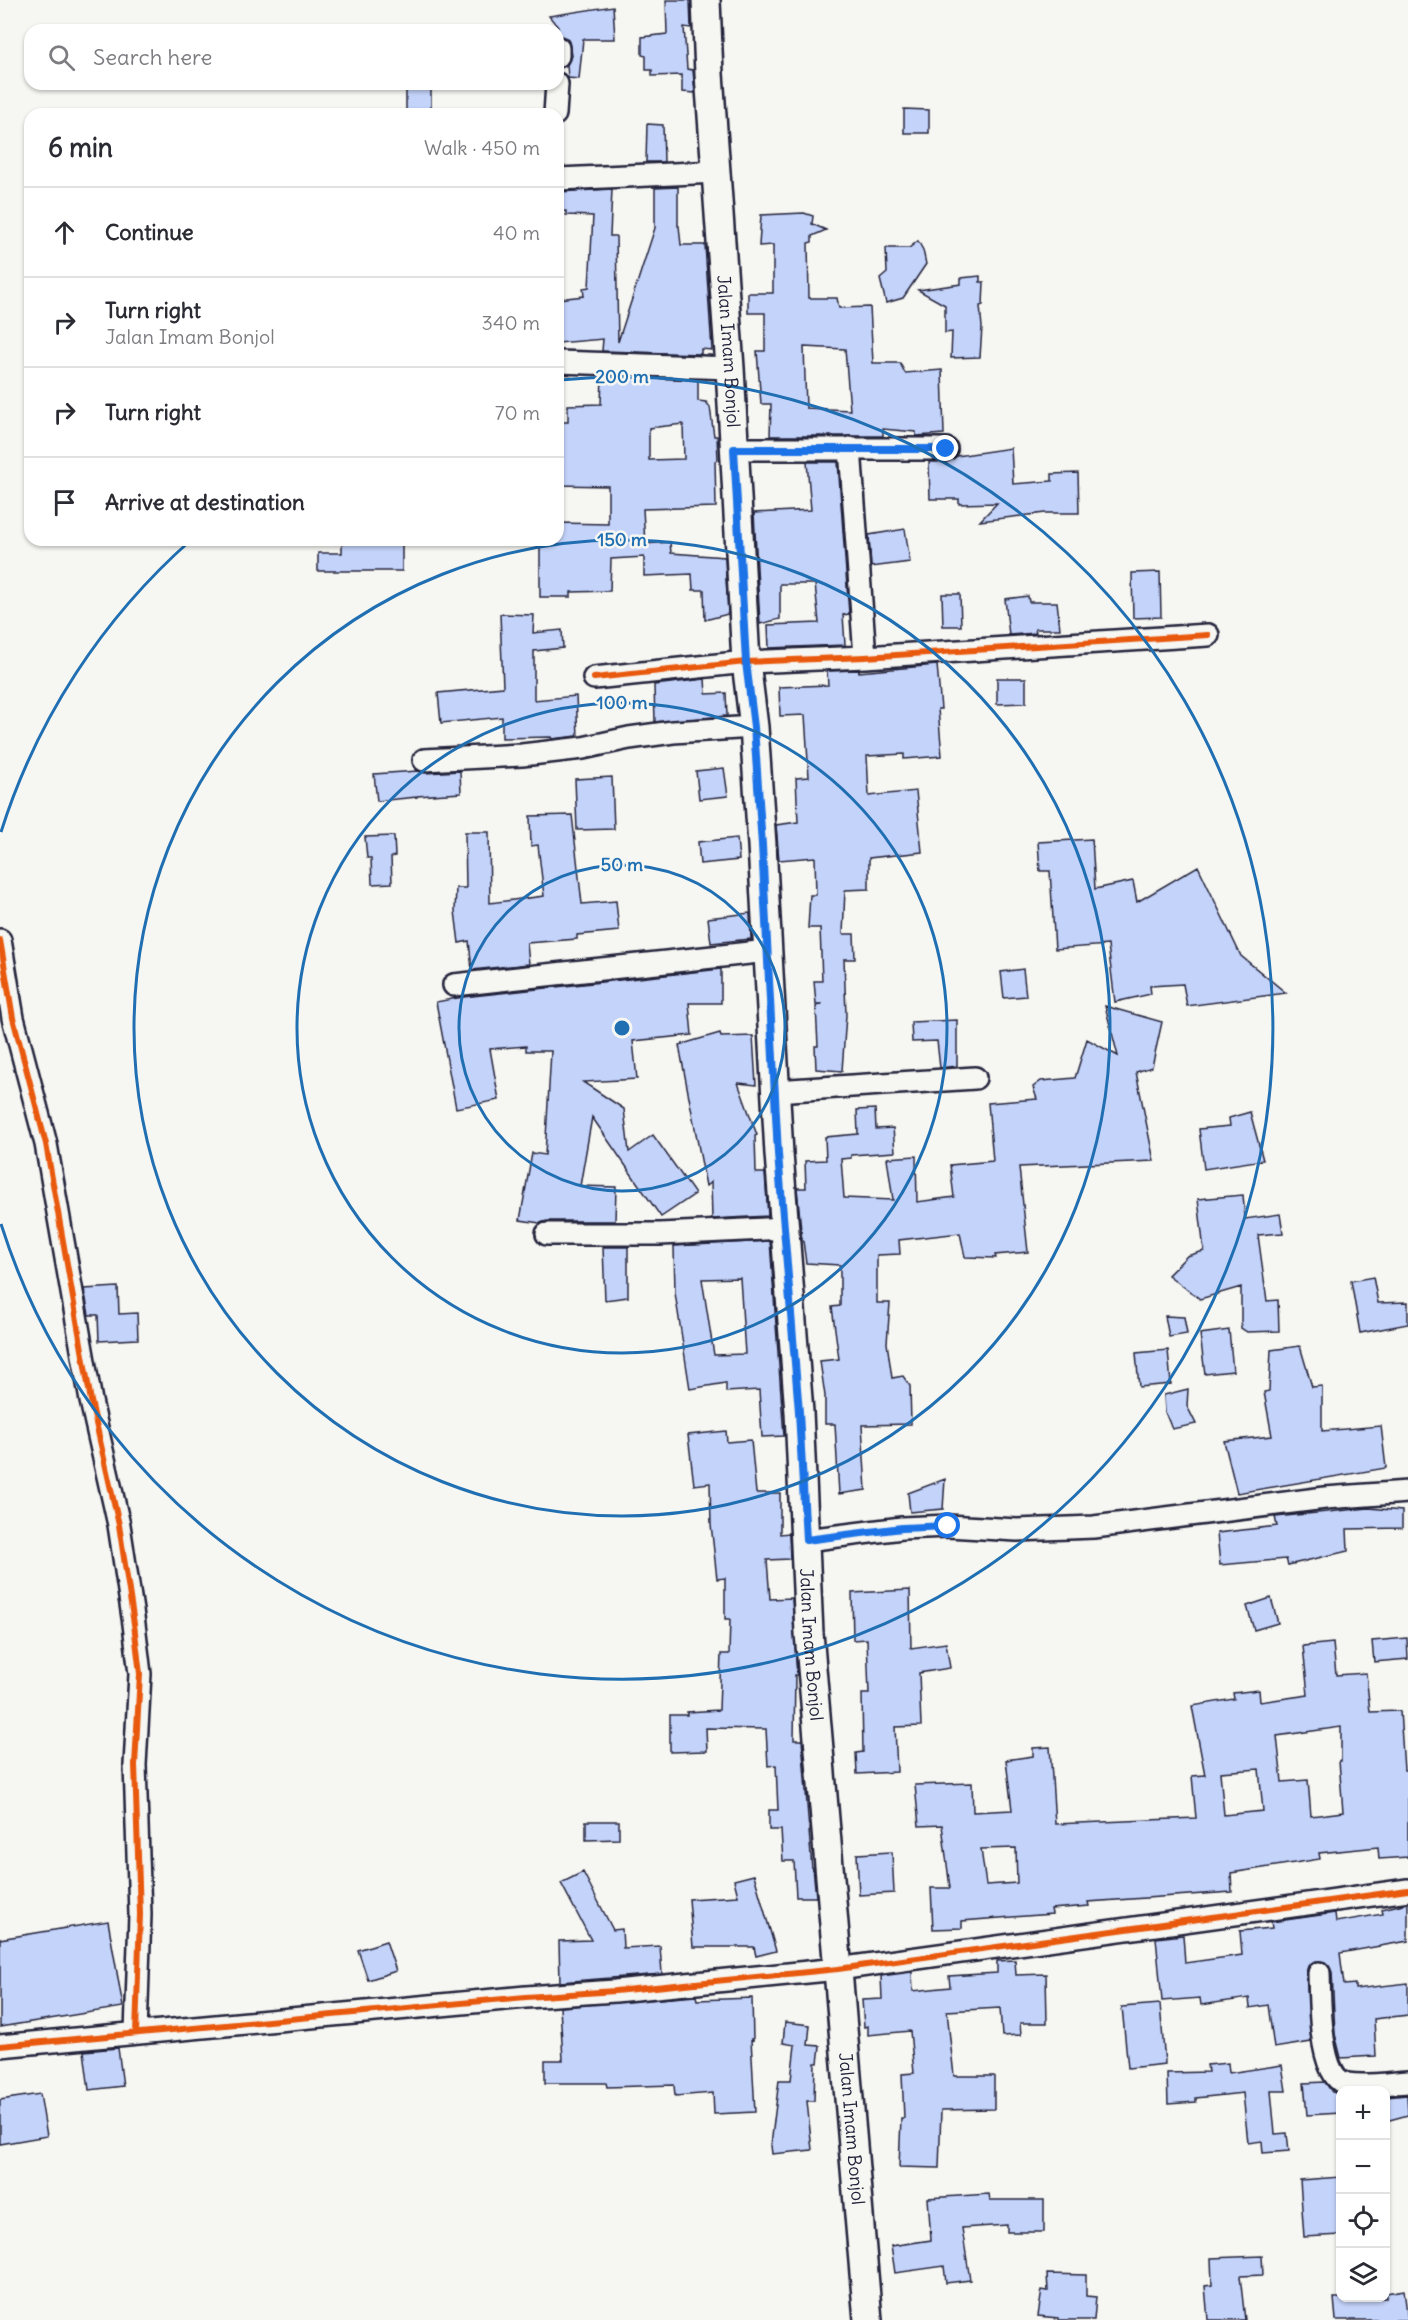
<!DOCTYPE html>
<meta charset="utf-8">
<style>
body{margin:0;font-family:Delius,sans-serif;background:#f7f7f7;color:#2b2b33}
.controls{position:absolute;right:18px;bottom:18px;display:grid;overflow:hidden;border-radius:12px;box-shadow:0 2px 4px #0004}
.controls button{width:54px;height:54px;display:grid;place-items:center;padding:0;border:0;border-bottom:2px solid #e1e1e2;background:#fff;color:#2b2b33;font:30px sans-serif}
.stop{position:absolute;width:18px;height:18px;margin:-14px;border:4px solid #1a73e8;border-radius:50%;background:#fff}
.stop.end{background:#1a73e8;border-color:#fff;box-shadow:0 2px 6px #0008}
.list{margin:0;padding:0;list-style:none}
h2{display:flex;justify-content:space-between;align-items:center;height:78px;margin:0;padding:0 24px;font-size:26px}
h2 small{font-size:20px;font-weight:400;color:#7c7c81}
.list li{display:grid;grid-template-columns:39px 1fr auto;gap:18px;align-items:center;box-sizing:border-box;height:90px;padding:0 24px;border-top:2px solid #e1e1e2}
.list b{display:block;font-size:22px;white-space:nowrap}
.list p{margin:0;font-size:20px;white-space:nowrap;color:#7c7c81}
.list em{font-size:20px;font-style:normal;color:#7c7c81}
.icon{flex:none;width:33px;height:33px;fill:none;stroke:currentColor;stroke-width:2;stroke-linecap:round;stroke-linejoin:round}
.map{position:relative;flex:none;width:1408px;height:2320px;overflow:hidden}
.search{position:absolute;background:#fff;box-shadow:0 2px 4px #0004;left:24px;top:24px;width:540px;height:66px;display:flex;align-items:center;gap:15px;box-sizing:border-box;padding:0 21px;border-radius:18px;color:#7c7c81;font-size:22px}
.panel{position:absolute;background:#fff;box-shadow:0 2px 4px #0004;left:24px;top:108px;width:540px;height:438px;border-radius:18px}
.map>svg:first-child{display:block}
.building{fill:#c4d3fa;stroke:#22223b;stroke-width:1.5;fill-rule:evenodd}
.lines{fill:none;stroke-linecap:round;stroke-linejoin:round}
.minor-casing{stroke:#22223b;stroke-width:26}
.major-casing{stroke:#22223b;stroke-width:32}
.minor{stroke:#f6f6f2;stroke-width:21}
.major{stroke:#f6f6f2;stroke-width:27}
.cycleway-casing{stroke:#f6f6f2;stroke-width:10}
.cycleway{stroke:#e8590c;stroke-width:6}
.route{stroke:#1a73e8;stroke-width:8}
.ring{fill:none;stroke:#1f6fb2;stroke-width:3}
.labels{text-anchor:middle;stroke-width:5;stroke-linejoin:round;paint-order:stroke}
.street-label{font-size:18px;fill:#22223b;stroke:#f6f6f2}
.centre{fill:#1f6fb2;stroke:#f6f6f2;stroke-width:3}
.ring-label{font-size:18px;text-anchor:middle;font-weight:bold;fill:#1f6fb2;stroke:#f6f6f2;stroke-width:5;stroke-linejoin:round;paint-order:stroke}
</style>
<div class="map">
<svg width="1408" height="2320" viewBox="0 0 1408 2320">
<rect width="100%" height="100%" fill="#f6f6f2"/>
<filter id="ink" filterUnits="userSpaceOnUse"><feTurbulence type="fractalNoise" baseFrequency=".0167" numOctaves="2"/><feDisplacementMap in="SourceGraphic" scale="12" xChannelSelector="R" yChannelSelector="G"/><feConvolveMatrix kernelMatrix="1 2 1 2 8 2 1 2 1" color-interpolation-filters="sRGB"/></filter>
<g filter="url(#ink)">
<path class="building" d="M666 0H690L691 28 684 27 687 69 693 70 695 93 682 92V75L652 76V70H646V56L642 55V37L667 34Z
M613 6 615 39H583L579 79 568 78 567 65 571 56 569 42 567 38 558 35V27L549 16Z
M406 84H431V114H406Z
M904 109 929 110V133H904Z
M647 124 663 125 664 162H646Z
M678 187V226H679L681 245H705L712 350 701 349V354L602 351 603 339 558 343V299L584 296 583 288 589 287 593 216 566 215V211L558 212V192L612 189 610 236H616L618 342 655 228V188Z
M804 213 813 216 812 224 826 230 812 236V242L808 243 809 298H837L839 308 870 307 873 363H900L905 373 942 370 944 434 916 436V432L883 429V436H770L771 404H761L757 351H765V313H748V293H773V245L759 246 761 215ZM804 347 845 349 850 410 806 408Z
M918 241 923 250 926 264 903 298 886 303 880 279 887 273 886 248H909Z
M980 276V282H984L983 305 980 306 982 327 980 357 951 358 952 332 945 333V305L918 290 961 284V278Z
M602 376 698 380V401L706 402 710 407 714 436H717L718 460 715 461 716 507 643 509 645 544 670 542 671 553 725 557 728 614 705 620 704 590H693L692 574 644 576V557L611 559 610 591 571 592V597H540V540H558V523L608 524V486L558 485V422H568V405L601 404ZM683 424 684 459 649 460V428Z
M1011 448 1013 484 1052 481V474L1078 473 1079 513H1045L980 521 997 503 959 504V499H930L929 462H947L957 456Z
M807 462H838L849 614 843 615 845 645 769 648 768 625 819 623 815 584H780V619L760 624 754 513 811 510Z
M905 529 910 562 871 567 869 535Z
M342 540H402V571H318V553H342Z
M1160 572 1161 617 1133 618 1132 573Z
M942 594H960L961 626H943Z
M1028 596 1029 602H1057L1060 629H1035L1036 633 1009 635 1005 599Z
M500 614 534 615 533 633 562 630 563 648 534 651V700L576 696 578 736 552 739 551 737 502 738V717L441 723 438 693 503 687Z
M937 665 941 709H938L942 756 904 759V754L867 756 869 796 916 791 922 852 869 858V889L845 890 843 934H854L855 959H844L846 1015 842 1071 816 1069 815 1046H818L816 1006 822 1004H816L814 981H822L820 928H808L810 895H816L815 857 779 860 776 825 798 822 796 778 809 777 805 715 780 716 779 687 828 685 827 671 859 670V672Z
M997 678H1026V703L997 704Z
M705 679 706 694 726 693 727 716 655 722 654 685Z
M724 768 728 796 699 799 696 771Z
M418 771 425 773 460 771 461 793 417 796V797L377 801 374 774Z
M612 777 614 829 577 830 575 779Z
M572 815 582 904 616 901 619 931 577 935V939L527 943 529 964 472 970 469 941 459 943 455 911 456 888H466L465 832H489L490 903 544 896 538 845 531 846 530 816Z
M394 836 395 856 391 857 392 883 372 884 371 858H367L365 837Z
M737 838 739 860 700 864 698 842Z
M1092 839 1095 889 1133 881 1137 902 1198 866 1241 956 1286 993 1187 1006 1183 984 1150 986 1151 994 1115 1002 1108 945 1055 949 1050 871H1040L1038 842Z
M750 913 751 939 711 943 708 918Z
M721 969V1003H689L692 1035 633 1041 637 1079 583 1082 624 1109 629 1152 653 1135 695 1194 661 1217 592 1117 580 1186 616 1187 615 1221H547L540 1223 520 1220 532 1153 545 1155 551 1051H526V1046L490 1049 499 1100 456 1108 436 1002 463 997Z
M1023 969 1026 996 1004 998 1001 972Z
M1105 1006 1162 1022 1152 1067 1136 1072 1154 1161 1019 1167 1028 1252 995 1255 996 1258 965 1257 960 1233 899 1240 900 1254 877 1255V1303H890L887 1343 892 1378 903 1376 910 1386 911 1424 862 1425 866 1490 839 1494 835 1424H825V1396L820 1361 839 1359 832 1307 840 1306V1265L806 1263 803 1241H802L797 1188H806L805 1161 826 1160 825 1137 858 1134 857 1110 875 1109 876 1129 893 1128 895 1152 851 1155V1158L841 1159 844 1198 893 1200 887 1158 916 1156 917 1202 954 1197 950 1165 993 1161 988 1103 1037 1099 1033 1087 1041 1081 1075 1078 1087 1039 1118 1056Z
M957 1020V1066L940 1068 937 1041 912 1042 911 1022Z
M720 1033 721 1037 753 1036 756 1085 738 1083 757 1135 755 1136 756 1173H765L768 1216 712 1219 711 1182 706 1186 679 1045Z
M1250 1112 1263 1160 1204 1169 1199 1129 1230 1126 1229 1118Z
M1243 1195 1245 1219 1280 1214 1283 1233 1258 1235 1267 1301 1278 1300 1279 1331 1247 1332 1241 1328V1287L1200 1299 1168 1275 1187 1256 1204 1251 1198 1199Z
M770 1241 784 1436 762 1437 759 1390 726 1392V1383L690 1389 675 1293 674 1246ZM740 1278 745 1354 714 1355 702 1279Z
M603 1247H628V1297L605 1300Z
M1373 1277 1378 1303 1408 1302V1324L1360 1333 1351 1281Z
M118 1287 119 1314 137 1313 138 1339 99 1341 98 1315H89L84 1289Z
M1165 1316 1184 1317 1187 1334 1169 1337Z
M1229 1330 1233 1371 1205 1374 1200 1334Z
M1300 1346 1312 1387 1322 1386V1431L1381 1426 1386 1468 1237 1493 1224 1441 1272 1436 1264 1392 1269 1391 1271 1350Z
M1168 1350 1171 1384 1139 1387 1136 1353Z
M1188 1389 1187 1406 1196 1424 1172 1429 1165 1412 1164 1395Z
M726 1431 727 1442 751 1440 756 1493H780V1534L789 1533 790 1559 767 1560 770 1599 792 1598 797 1675H795L794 1740H802L812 1869 813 1868 816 1897H796L794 1861H783L781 1830H769V1810H778L776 1765 768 1766 766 1729 706 1728 707 1751 670 1752V1715H687V1712L719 1710 721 1654H729L730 1619H725V1578L717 1579 711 1524 710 1483 694 1485 688 1435Z
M945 1479 943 1509 910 1512 908 1493Z
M1369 1508 1402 1511V1528L1347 1529 1348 1551 1288 1565 1286 1559 1220 1565 1217 1533 1277 1526 1275 1517Z
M910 1590 911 1648 946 1643 950 1668 919 1673 921 1726 895 1727 897 1772 857 1774 856 1753 863 1752 862 1694H869L867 1639 853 1640 852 1593Z
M1271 1598 1278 1623 1254 1630 1247 1606Z
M1407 1638 1408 1659 1374 1662 1372 1641Z
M1333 1643 1336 1675 1366 1673 1370 1712 1400 1711 1404 1770H1408V1857L1379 1859 1378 1847 1319 1853 1320 1859 1231 1873 1232 1892 1088 1902 1089 1906 1051 1909 1052 1914 962 1921V1928L933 1929 931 1888H950L942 1825 919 1826 915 1785 972 1783 973 1812 1012 1810 1006 1760 1033 1756V1748L1050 1747 1055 1824 1196 1818 1192 1776 1205 1775 1192 1706 1234 1699 1233 1693 1259 1690 1260 1702 1308 1695 1303 1646ZM1341 1727V1761H1339L1343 1812 1311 1816 1308 1780 1282 1782 1277 1736ZM1259 1769 1263 1811 1224 1815 1220 1772ZM1016 1848 1017 1883 986 1885 981 1849Z
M586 1821H619V1839L586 1840Z
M892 1852 894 1893 859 1895 857 1854Z
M583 1872 613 1930 622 1929 623 1948 660 1946 662 1974 560 1982 559 1941 591 1940 561 1883Z
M754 1875 776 1951 756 1956 754 1947H693L689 1899 738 1896 734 1880Z
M1408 1903V1941L1340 1953 1344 1985 1355 1984V1989L1408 1983V2015L1374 2019 1376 2056 1341 2058 1335 2034 1332 1972 1329 1966 1325 1962H1313L1308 1966 1306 1973 1311 2042 1274 2048 1268 2005 1250 2008 1249 1998 1201 2005 1200 1998 1162 2001 1156 1938 1183 1935 1185 1963 1242 1955 1240 1931 1272 1928 1271 1922 1335 1913 1336 1922 1383 1914 1382 1909Z
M108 1921 123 2007 0 2027V1939Z
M386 1941 396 1971 368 1980 358 1950Z
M1015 1960 1016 1975 1046 1974 1047 2023H1020L1021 2035 1002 2036 1000 2008 947 2011 954 2076H994V2109L941 2110 939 2168 899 2167 901 2118H904L902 2074 914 2073 910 2031 868 2035V2026L864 2027 862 2000 882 1999 881 1976 912 1972 913 1991 950 1987 949 1976 997 1973V1961Z
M696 1996 697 2000 752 1998 753 2040 751 2039 755 2112 714 2114 713 2093 675 2096 674 2085 607 2087 606 2083H545V2060H563L560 2007Z
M1160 2004 1165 2064 1128 2068 1122 2007Z
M785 2022 810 2025 808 2045 820 2046 818 2063H815L814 2101H807L812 2150 772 2154 771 2145 779 2080H791L795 2045 783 2043Z
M118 2048 123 2086 89 2090 84 2051Z
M1228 2063 1229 2073 1282 2065 1286 2091H1271L1275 2134 1287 2133 1289 2151 1263 2153 1262 2141 1248 2143 1243 2093 1196 2098V2102L1168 2104 1167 2073 1208 2072 1207 2065Z
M1325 2082 1332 2092 1341 2094V2113L1307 2115 1304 2083Z
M40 2094 47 2136 0 2144V2100Z
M1407 2095 1408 2115 1386 2121V2097Z
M1341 2177V2235L1304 2237 1300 2180Z
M989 2194 990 2200H1044V2232H1007V2225L962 2228 970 2280 946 2283 944 2266 895 2273 891 2246 931 2240 928 2198Z
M1262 2256 1263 2275 1240 2276 1245 2320H1208L1205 2286 1212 2285 1211 2258Z
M1047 2274 1086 2275V2296L1096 2297 1094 2320H1058V2318L1038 2316 1042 2290 1048 2291Z
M1404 2290 1408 2320H1336L1334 2298H1386V2293Z"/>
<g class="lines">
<defs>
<path id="minor" d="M558 56V48
M555 114 557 84
M558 179 718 172
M558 362 730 368
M850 448 865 657
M734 449H946
M594 678 746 662 865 657 1208 635
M424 760 522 755 583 748 629 738 673 732 754 727
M0 940 13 1018 46 1144 91 1401 119 1525 134 1624 140 1674 135 1765 140 1914 136 2033
M454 985 768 951
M775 1091 975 1078
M547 1234H660L785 1228
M806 1540 902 1528 948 1526 1017 1530 1094 1527 1325 1498 1408 1492
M1319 1973C1320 1996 1318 2080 1348 2084 1367 2087 1389 2083 1408 2082
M0 2046 526 1997 615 1991 838 1969 1408 1890"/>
<g id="major">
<path id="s1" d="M706 0 709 74 730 368 746 662 754 727 762 845 779 1154 799 1412 809 1633 868 2320"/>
</g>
</defs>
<use href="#minor" class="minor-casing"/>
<use href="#major" class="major-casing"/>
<use href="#minor" class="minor"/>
<use href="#major" class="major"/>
<defs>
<path id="cycleway" d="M594 678 746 662 865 657 1208 635
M0 940 13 1018 46 1144 91 1401 119 1525 134 1624 140 1674 135 1765 140 1914 136 2033
M0 2046 526 1997 615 1991 838 1969 1408 1890"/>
</defs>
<use href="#cycleway" class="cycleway-casing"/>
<use href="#cycleway" class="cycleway"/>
</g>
</g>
<g class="lines" filter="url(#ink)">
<path class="route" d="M946 449H734L746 662 754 727 762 845 778 1154 799 1412 806 1540 902 1528 948 1526"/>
</g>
<g class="ring">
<circle cx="622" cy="1028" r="163"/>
<circle cx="622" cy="1028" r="325"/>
<circle cx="622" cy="1028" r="488"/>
<path d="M1 832A651 651 0 0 1 191 540M560 380A651 651 0 1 1 1 1224"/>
</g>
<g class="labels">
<g class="street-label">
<text dy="6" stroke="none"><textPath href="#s1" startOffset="352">Jalan Imam Bonjol</textPath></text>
<text dy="6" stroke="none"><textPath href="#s1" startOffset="1648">Jalan Imam Bonjol</textPath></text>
<text dy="6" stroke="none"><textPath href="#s1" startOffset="2134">Jalan Imam Bonjol</textPath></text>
</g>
</g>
<circle cx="622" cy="1028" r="9" class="centre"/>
<g class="ring-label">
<text x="622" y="383">200 m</text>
<text x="622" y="546">150 m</text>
<text x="622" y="709">100 m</text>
<text x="622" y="871">50 m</text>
</g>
</svg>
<div class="controls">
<button>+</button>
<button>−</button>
<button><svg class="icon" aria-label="locate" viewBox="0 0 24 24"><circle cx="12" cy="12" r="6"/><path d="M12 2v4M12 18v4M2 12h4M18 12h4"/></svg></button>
<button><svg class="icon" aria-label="layers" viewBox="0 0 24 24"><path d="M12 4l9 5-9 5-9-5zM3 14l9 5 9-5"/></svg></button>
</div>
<div class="stop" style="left:948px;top:1526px"></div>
<div class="stop end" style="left:946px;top:449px"></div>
<div class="search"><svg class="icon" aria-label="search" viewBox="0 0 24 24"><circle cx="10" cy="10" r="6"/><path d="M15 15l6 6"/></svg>Search here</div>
<section class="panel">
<h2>6 min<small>Walk · 450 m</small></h2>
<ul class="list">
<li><svg class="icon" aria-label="ahead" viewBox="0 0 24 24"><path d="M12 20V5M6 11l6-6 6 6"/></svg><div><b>Continue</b></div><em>40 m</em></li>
<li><svg class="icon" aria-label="right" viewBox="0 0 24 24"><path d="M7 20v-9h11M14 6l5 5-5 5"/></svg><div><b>Turn right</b><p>Jalan Imam Bonjol</p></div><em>340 m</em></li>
<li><svg class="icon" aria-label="right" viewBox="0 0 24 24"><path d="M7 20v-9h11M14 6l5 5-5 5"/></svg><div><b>Turn right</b></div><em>70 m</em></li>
<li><svg class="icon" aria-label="arrive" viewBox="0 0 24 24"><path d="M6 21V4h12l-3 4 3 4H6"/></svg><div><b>Arrive at destination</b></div></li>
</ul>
</section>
</div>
